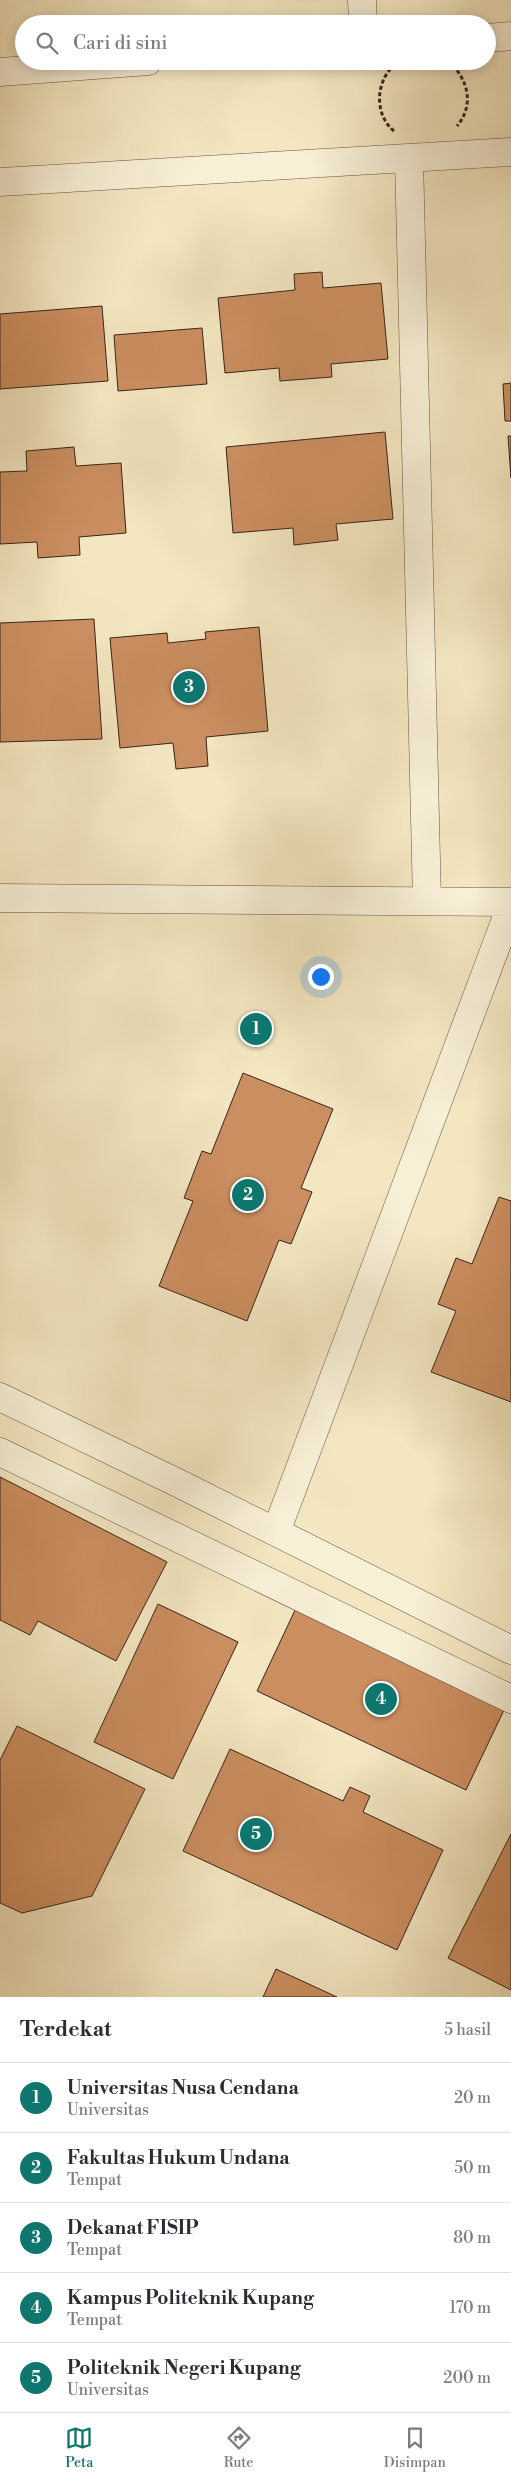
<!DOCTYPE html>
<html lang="id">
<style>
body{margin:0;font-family:"Libre Bodoni",serif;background:#f2f2f3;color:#2b2b33}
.you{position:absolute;left:320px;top:976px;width:18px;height:18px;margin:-12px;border:4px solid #fff;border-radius:50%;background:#1a73e8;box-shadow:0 0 0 8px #1a73e833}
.badge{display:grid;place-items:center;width:32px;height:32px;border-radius:50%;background:#0f766e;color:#fff;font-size:16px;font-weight:700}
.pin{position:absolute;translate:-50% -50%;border:2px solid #fff;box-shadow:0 1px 5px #0006}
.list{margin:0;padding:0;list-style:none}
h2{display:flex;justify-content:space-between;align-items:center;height:65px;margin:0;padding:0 20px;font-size:21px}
h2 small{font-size:16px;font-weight:400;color:#7c7c81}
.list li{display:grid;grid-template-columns:32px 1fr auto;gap:15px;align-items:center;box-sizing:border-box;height:70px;padding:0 20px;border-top:1px solid #e1e1e2}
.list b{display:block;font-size:19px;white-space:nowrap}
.list p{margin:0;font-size:16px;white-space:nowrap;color:#7c7c81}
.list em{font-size:16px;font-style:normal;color:#7c7c81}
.icon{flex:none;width:28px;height:28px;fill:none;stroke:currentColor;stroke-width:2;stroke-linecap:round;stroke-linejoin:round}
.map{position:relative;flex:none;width:511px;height:1997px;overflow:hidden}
.search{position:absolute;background:#fff;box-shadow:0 2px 12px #0003;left:15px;right:15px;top:15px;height:55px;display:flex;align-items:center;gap:12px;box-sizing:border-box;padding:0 18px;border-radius:28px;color:#7c7c81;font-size:19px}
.sheet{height:415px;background:#fff}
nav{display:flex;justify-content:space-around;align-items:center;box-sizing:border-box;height:70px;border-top:1px solid #e1e1e2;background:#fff;font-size:14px;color:#7c7c81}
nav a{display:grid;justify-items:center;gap:2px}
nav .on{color:#0f766e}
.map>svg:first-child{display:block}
.building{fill:#cb8e60;stroke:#37241d}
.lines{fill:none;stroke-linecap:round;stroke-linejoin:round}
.minor-casing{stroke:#665446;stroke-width:29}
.path{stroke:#37241d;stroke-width:3;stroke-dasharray:4 2.5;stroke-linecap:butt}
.minor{stroke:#f7efd6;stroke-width:28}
</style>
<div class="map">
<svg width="511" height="1997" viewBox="0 0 511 1997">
<rect width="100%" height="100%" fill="#f3e6c0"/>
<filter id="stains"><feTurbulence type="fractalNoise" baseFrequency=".004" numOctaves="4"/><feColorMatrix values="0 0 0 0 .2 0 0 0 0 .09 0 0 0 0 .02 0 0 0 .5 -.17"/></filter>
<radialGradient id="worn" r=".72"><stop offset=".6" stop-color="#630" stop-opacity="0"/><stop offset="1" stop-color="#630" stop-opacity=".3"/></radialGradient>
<path class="building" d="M322 272 323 288 381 283 388 359 331 364 332 377 280 381 279 368 225 373 218 298 295 290 294 274Z
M102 306 108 381 0 389V314Z
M202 328 207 384 118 391 114 335Z
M511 383V421H505L503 384Z
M385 432 393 519 336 524 338 540 294 545 293 528 233 533 226 447Z
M508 436H511V478Z
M74 447 76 466 121 463 126 533 79 537 80 555 38 558 37 542 0 544V472L27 471 26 451Z
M94 619 102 739 0 742V623Z
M259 627 268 731 206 737 208 766 176 769 173 743 120 748 110 638 167 633 168 643 206 639 205 632Z
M243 1073 333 1109 301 1188 312 1192 291 1244 279 1240 247 1321 159 1286 193 1201 184 1198 202 1151 211 1154Z
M499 1197 511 1201V1402L431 1372 456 1311 438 1304 456 1258 472 1264Z
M0 1477 167 1562 116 1661 38 1621 30 1635 0 1620Z
M158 1604 238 1642 173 1779 94 1742Z
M296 1608 505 1708 466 1790 257 1691Z
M17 1726 145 1789 92 1896 22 1913 0 1903V1760Z
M230 1749 343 1801 350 1787 370 1796 363 1812 443 1850 397 1950 183 1851Z
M511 1834V1990L448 1958Z
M276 1969 337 1997H263Z"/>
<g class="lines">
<defs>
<path id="minor" d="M362 0 363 24
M487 38 511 36
M0 72 148 61
M409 158 427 901
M0 182 511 152
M0 898 511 902
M0 1397 182 1485 511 1650
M0 1452 511 1699
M276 1532 511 906"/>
</defs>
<use href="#minor" class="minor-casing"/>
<path class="path" d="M448 61C468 78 475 105 457 126
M394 131C372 113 376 75 400 61"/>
<use href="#minor" class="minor"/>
</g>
<rect width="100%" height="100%" filter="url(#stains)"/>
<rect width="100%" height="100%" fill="url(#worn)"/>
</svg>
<div class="you"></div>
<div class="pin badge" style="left:256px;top:1029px">1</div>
<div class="pin badge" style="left:248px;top:1195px">2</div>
<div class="pin badge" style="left:189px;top:687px">3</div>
<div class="pin badge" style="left:381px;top:1699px">4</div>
<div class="pin badge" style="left:256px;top:1834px">5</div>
<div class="search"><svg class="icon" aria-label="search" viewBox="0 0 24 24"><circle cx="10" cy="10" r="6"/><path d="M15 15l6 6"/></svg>Cari di sini</div>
</div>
<section class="sheet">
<h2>Terdekat<small>5 hasil</small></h2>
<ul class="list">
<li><span class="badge">1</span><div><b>Universitas Nusa Cendana</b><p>Universitas</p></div><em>20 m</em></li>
<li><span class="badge">2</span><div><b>Fakultas Hukum Undana</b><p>Tempat</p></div><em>50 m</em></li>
<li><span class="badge">3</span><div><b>Dekanat FISIP</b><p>Tempat</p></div><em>80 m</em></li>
<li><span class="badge">4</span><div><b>Kampus Politeknik Kupang</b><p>Tempat</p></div><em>170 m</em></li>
<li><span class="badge">5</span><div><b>Politeknik Negeri Kupang</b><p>Universitas</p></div><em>200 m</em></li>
</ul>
</section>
<nav>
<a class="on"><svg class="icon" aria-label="map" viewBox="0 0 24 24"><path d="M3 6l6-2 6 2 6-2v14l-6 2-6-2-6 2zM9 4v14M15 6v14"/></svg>Peta</a>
<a><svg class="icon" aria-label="directions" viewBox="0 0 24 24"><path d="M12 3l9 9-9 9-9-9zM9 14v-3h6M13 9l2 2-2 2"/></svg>Rute</a>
<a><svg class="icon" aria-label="saved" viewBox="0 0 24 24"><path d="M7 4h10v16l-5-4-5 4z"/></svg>Disimpan</a>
</nav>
